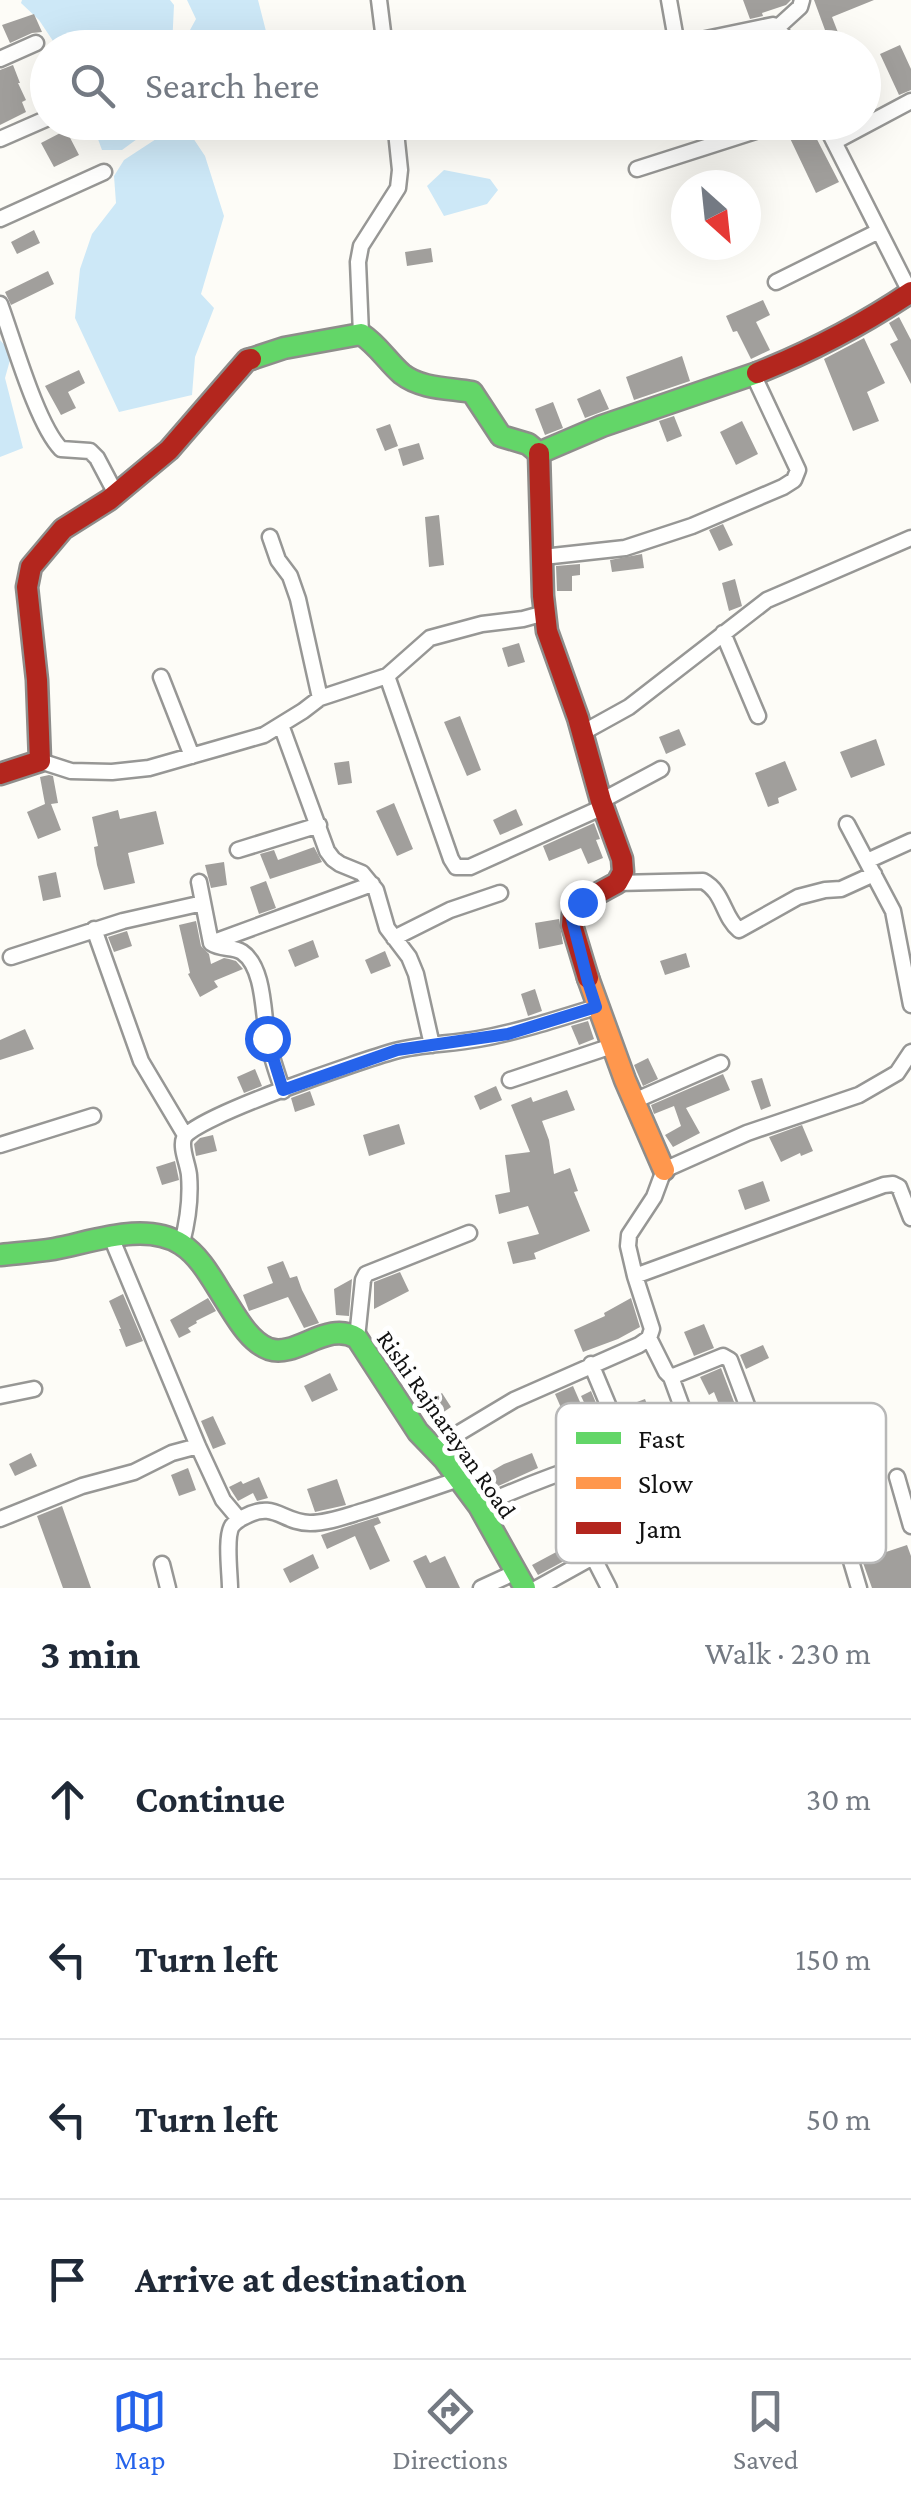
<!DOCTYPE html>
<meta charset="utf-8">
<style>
body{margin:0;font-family:"Crimson Pro",serif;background:#f6f6f7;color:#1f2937}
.compass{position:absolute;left:671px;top:170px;width:90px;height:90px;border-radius:50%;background:#fff;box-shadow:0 10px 40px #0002;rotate:153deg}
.stop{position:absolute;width:30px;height:30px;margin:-22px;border:8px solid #2563eb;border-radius:50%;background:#fff}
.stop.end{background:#2563eb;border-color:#fff;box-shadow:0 2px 10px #0008}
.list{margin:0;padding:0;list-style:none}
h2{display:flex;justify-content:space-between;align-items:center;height:130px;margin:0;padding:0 40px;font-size:42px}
h2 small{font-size:32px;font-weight:400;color:#747a83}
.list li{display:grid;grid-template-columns:65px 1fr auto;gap:30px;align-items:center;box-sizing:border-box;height:160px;padding:0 40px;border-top:2px solid #e0e1e3}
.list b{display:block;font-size:38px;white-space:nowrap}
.list em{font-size:32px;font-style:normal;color:#747a83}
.icon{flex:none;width:55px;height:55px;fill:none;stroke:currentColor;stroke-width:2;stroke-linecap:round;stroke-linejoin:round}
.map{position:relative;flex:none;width:911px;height:1588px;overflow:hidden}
.search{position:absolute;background:#fff;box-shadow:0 10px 40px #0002;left:30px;right:30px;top:30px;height:110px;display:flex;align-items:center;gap:25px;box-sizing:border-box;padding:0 35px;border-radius:55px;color:#747a83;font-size:38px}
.sheet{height:770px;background:#fff}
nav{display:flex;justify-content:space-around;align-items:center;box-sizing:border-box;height:140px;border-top:2px solid #e0e1e3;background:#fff;font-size:28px;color:#747a83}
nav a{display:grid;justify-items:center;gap:5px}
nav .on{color:#2563eb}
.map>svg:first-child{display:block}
.water{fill:#cde8f7}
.building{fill:#a19f9c}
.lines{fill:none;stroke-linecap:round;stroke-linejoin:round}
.street-casing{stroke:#979795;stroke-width:19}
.fast-casing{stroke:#8e8d8b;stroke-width:25}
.slow-casing{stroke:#8e8d8b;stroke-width:25}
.jam-casing{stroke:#8e8d8b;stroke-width:25}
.street{stroke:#fffffe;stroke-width:14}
.fast{stroke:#63d668;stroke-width:20}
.slow{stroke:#ff974d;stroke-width:20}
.jam{stroke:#b3261e;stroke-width:20}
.route{stroke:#2563eb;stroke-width:12}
.labels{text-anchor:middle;stroke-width:10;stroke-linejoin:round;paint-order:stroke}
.street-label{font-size:25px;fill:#111;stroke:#fff}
.key{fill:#fff;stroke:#b8b8b8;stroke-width:2.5}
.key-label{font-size:28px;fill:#111}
</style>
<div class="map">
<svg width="911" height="1588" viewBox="0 0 911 1588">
<rect width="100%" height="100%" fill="#fdfcf7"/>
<path class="water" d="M22 0H170L174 5 172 47H57L39 20 21 3Z
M187 0H258L268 39 284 47H186L184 41 196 19Z
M92 123V122L159 123 122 150H102Z
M206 123H288L273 135 222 139Z
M176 126 191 135 205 156 224 216 201 294 214 308 195 357 192 395 119 412 75 318 80 269 92 234 116 203 114 176 124 160Z
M444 170 490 179 498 190 487 204 444 216 427 186Z
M0 340 12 353 5 378 23 448 0 457Z"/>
<path class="building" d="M743 0H791L786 5 762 13 763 16 750 19Z
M814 0H874L832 17 844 48H800L798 40 825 30Z
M34 14 42 32 32 33 10 43 2 25Z
M900 45 911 69V90L899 95 880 54Z
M13 65 20 83H18L26 100 22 102 26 112 0 125V70Z
M796 122H808L839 182 816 193 787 132Z
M66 130 79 155 54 167 41 143Z
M34 230 40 243 17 254 11 242Z
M431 248 433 262 407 266 405 252Z
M48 271 54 284 11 305 5 292Z
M763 300 770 315 756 322 770 350 751 359 737 331 733 332 726 316Z
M899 317 911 340V384L890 344 898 340 889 323Z
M864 338 885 383 867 392 879 421 853 431 824 359Z
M682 356 690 381 634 400 626 377Z
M79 370 85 383 68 392 76 408 61 415 45 386Z
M600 389 609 409 585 418 577 399Z
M553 402 563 428 545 435 535 409Z
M674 416 682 436 667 442 659 421Z
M742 421 758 454 736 465 720 432Z
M390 424 398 446 385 451 376 429Z
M419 443 424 459 403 466 398 449Z
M439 515 444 565 429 567 425 517Z
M723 524 733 545 719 551 709 530Z
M642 554 644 568 612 572 610 560Z
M580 564V575L572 576V591H557L556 566Z
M735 579 742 606 729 611 722 583Z
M519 643 525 662 508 667 502 648Z
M460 716 481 770 467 776 444 722Z
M679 729 686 745 666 754 659 737Z
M876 739 885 765 851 778 840 752Z
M349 761 352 783 338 785 334 763Z
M785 761 797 790 778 798 779 803 768 807 755 773Z
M49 775 53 776 58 803 51 804 61 830 38 839 27 812 45 804 40 777Z
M394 803 413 849 397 856 376 811Z
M516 809 523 825 500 835 493 820Z
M118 810 120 819 156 811 164 844 128 853 135 883 104 890 97 865 94 847 98 846 92 817Z
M594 823 600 839 596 840 603 858 588 864 581 848 549 861 543 846Z
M314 847 322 862 270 879 260 854 274 850 278 860Z
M224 862 227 885 211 888 205 865Z
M56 872 61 897 43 901 38 876Z
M266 881 276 908 259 914 250 887Z
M559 919 563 944 539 949 535 923Z
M196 921 201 946 209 954 211 964 224 958 229 959 236 961 243 969 214 981 218 987 200 997 188 974 190 973 179 925Z
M127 931 132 946 114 952 108 937Z
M313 940 319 957 295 967 288 950Z
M385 951 391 966 371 974 365 960Z
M686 953 690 967 665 975 660 961Z
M535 989 542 1011 528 1016 521 994Z
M588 1021 594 1039 579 1045 571 1026Z
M25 1029 34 1049 0 1060V1040Z
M648 1058 658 1079 643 1086 634 1065Z
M255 1069 262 1086 244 1093 237 1077Z
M723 1074 730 1090 686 1108 700 1133 673 1147 665 1135 681 1126 674 1106 654 1114 651 1105Z
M762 1078 771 1106 761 1110 751 1081Z
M496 1086 502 1100 480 1110 474 1096Z
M567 1090 575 1110 542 1121 549 1140 554 1174 570 1168 578 1191 574 1192 590 1231 534 1253 536 1259 513 1264 507 1242 539 1234 528 1206 499 1214 495 1195 510 1192 505 1155 530 1152 511 1105 531 1097 533 1102Z
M310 1091 315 1105 295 1112 291 1098Z
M399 1124 405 1144 369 1156 363 1135Z
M802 1125 813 1151 801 1156 800 1153 781 1162 769 1137Z
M213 1135 217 1151 196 1156 194 1144 200 1138Z
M175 1161 179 1180 162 1185 156 1167Z
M763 1181 770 1201 745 1210 738 1190Z
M283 1261 290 1278 297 1276 302 1290 319 1323 304 1328 288 1297 249 1311 243 1295 273 1283 267 1267Z
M400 1272 409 1291 374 1309V1282Z
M352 1279 349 1316 336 1315 334 1289Z
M123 1294 143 1341 126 1347 119 1329H121L109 1301Z
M208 1298 216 1311 196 1321 197 1323 188 1328 191 1332 179 1338 170 1320Z
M631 1298 640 1327 618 1339 583 1352 574 1330 605 1316 604 1313Z
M704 1324 714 1348 694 1356 684 1332Z
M763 1345 769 1358 746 1369 740 1355Z
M721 1368 749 1441 755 1450 734 1458 723 1429 728 1427 714 1392 709 1395 700 1377Z
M330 1373 338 1390 312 1402 304 1386Z
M573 1386 580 1402 562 1410 555 1394Z
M591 1391 608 1432 600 1436 581 1396Z
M442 1393 451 1407 429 1422 420 1408Z
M645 1399 653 1420 633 1428 630 1421 627 1422 621 1408Z
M213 1416 226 1444 213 1449 201 1421Z
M31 1453 37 1466 15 1476 9 1464Z
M532 1453 538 1468 485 1492 478 1479 504 1464Z
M188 1468 196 1490 179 1496 171 1475Z
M259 1477 268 1498 257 1501 253 1493 238 1501 229 1487 241 1481 243 1484Z
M337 1479 346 1505 315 1512 307 1489Z
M62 1506 91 1588H63L37 1516Z
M621 1510 629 1524 624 1527 634 1546 606 1559 593 1535 582 1533 576 1542 579 1553 538 1575 532 1565 560 1550 558 1545 592 1528 591 1526Z
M378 1517 381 1523 374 1526 390 1561 370 1570 355 1536 327 1549 321 1535Z
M907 1545 911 1556V1588H872L862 1560Z
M313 1554 319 1568 290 1583 283 1569Z
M426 1555 430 1563 445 1556 460 1588H426L413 1561Z"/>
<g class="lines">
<defs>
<path id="street" d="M379 0 385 48
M778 27 800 7 802 0
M677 45 773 25 778 27 790 48
M661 48 677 45 669 0
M0 59 36 43
M824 122 910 292
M0 139 48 118
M834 142 911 101
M637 169 784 122
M0 219 104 172
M776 282 879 231
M0 304C13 339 37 425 61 449L90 451 97 458 116 494
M361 334 358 262 361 246 398 188 400 170 395 122
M270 537 278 560 290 576 298 599 320 698
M543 557 625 548 692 526 783 487 794 480 798 470 753 374
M723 633 758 716
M387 676 451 859 456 867H470L603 807
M161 677 192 756
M281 725 327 851 333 859 340 864 362 873 376 890 387 928 409 957 416 974 432 1045
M582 733 629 707 767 600 911 538
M40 761 71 771 112 772 149 768 219 748 264 735 303 711 320 698 387 676 430 638 482 624 523 619 545 613
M601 801 661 769
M847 824 893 911 911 1005
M238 850 319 825
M867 861 911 841
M199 882 211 943C221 950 233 946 242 952 264 967 263 1012 267 1036 270 1054 277 1073 283 1091
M617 883 703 881C724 892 723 917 739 930L798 897 825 890 841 889 874 874
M94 929 141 1061 185 1135
M394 938 450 910 500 893
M211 943 372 884
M11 957 123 921 203 903
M510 1080 612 1046
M634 1101 721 1063
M0 1145 93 1116
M111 1237 198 1446 223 1500 239 1519
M182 1243C188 1220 191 1199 189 1175 188 1164 180 1148 184 1138 191 1118 366 1059 395 1051 421 1044 451 1044 478 1039 518 1032 557 1019 596 1007
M635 1276 884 1185 893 1184 899 1187 911 1218
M357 1338 363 1280 366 1274 469 1233
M649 1338 666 1372 671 1377 723 1356 730 1360 759 1437
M671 1377 686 1418
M0 1396 34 1389
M434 1448 514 1400 639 1345 649 1338 652 1329 635 1276 628 1246 629 1235 654 1197 664 1170 747 1133 859 1095 897 1073 911 1052
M897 1477 911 1526
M479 1506C515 1490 552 1475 590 1463 604 1459 616 1466 628 1459L629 1455 591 1364
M837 1514 859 1588
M0 1519 82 1486 134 1472 172 1453 198 1446
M586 1543 609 1588
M162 1564 168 1588
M230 1588C230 1574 225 1537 232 1526 235 1522 240 1519 244 1517 275 1500 282 1523 310 1523 328 1523 346 1516 363 1511 395 1501 427 1490 459 1479
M481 1588 516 1572
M537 1588 593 1557"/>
<path id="fast" d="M251 359 284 348 361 334C378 345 387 361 402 374 421 389 449 388 472 392L501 436 528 444 539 453 602 426 757 373
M0 1255C18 1253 36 1252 54 1249 92 1242 145 1221 181 1244 200 1256 212 1279 224 1298 235 1315 249 1342 269 1349 297 1358 327 1320 357 1338L418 1432 444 1459 479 1506 525 1588"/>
<path id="slow" d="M588 978 625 1080 664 1170"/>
<path id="jam" d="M757 373C812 351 862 325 911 292
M539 453 543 596 547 631 578 718 601 801 622 859 623 872 617 883 582 902 573 914 572 925 588 978
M0 774 40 761 37 680 27 587 31 567 63 529 109 500 169 450 247 360 251 359"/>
</defs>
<use href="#street" class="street-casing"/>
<use href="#fast" class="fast-casing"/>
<use href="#slow" class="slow-casing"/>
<use href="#jam" class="jam-casing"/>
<use href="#street" class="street"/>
<use href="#fast" class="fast"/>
<use href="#slow" class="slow"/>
<use href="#jam" class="jam"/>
</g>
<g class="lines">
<path class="route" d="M267 1038 283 1090 397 1050 508 1034 596 1007 588 982 572 919 582 902"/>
</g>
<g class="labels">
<g class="street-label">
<text transform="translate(447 1424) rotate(55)" y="9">Rishi Rajnarayan Road</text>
</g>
</g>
<rect x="556" y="1403" width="330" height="160" rx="15" class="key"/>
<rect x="576" y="1432" width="45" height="12" fill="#63d668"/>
<rect x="576" y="1477" width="45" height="12" fill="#ff974d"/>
<rect x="576" y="1522" width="45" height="12" fill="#b3261e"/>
<g class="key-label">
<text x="638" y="1448">Fast</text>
<text x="638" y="1493">Slow</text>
<text x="638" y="1538">Jam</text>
</g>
</svg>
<svg class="compass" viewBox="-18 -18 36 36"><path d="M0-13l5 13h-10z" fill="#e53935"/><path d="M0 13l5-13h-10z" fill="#747a83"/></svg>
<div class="stop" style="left:267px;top:1038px"></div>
<div class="stop end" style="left:582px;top:902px"></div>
<div class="search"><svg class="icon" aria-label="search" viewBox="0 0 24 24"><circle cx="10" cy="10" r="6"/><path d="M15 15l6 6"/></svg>Search here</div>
</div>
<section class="sheet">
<h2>3 min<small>Walk · 230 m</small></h2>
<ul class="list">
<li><svg class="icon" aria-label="ahead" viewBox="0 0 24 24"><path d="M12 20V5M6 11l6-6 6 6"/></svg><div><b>Continue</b></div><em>30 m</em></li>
<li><svg class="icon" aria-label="left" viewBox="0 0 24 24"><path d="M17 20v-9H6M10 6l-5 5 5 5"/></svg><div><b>Turn left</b></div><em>150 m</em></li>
<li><svg class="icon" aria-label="left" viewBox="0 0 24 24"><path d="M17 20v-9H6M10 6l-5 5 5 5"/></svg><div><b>Turn left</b></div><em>50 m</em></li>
<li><svg class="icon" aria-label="arrive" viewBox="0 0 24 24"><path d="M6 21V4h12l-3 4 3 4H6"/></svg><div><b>Arrive at destination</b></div></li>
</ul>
</section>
<nav>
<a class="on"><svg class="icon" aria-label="map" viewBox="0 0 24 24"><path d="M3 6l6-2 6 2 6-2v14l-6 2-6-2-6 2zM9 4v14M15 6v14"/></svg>Map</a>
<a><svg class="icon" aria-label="directions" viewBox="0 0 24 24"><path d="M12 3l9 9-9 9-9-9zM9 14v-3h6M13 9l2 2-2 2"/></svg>Directions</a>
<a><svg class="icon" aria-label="saved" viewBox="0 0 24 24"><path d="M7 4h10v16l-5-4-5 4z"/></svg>Saved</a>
</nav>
